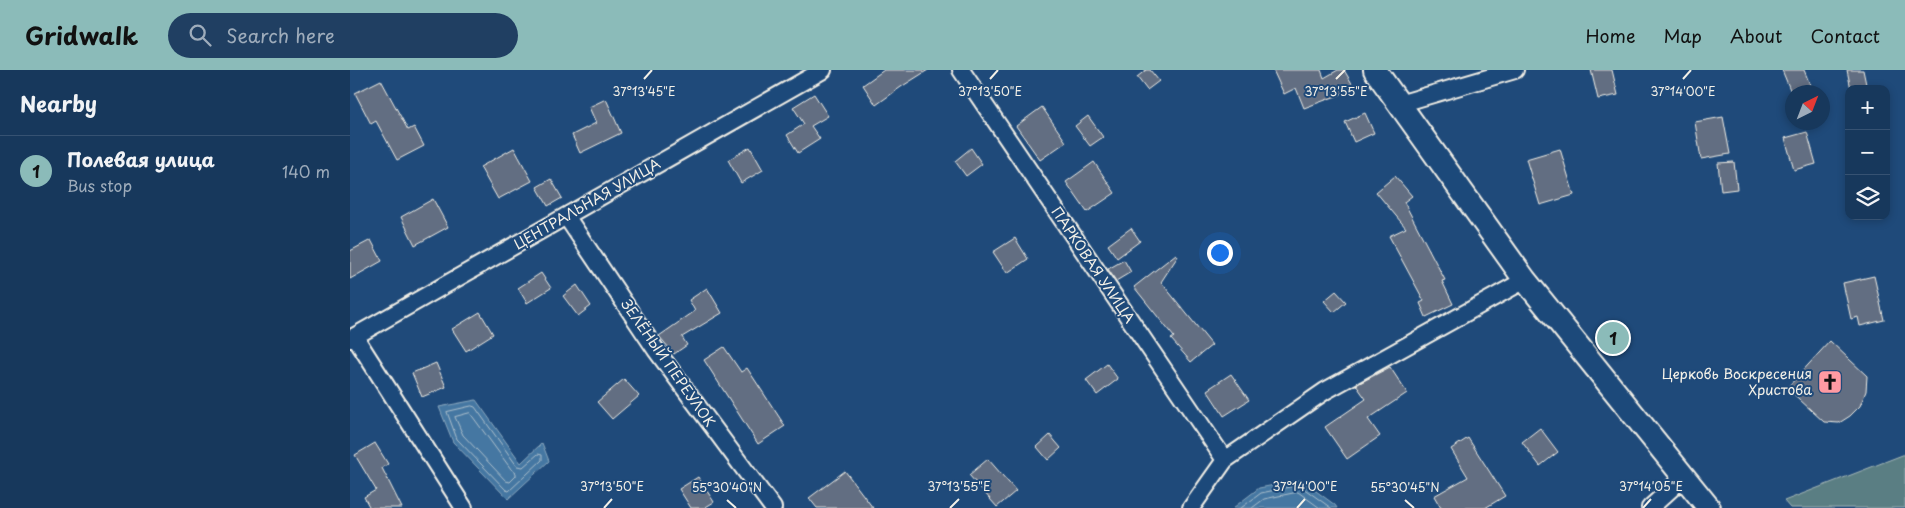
<!DOCTYPE html>
<meta charset="utf-8">
<style>
body{margin:0;font-family:"Playpen Sans",sans-serif;background:#203f62;color:#f1f3f6}
.controls{position:absolute;right:15px;top:15px;display:grid;overflow:hidden;border-radius:10px;box-shadow:0 2px 8px #0003}
.controls button{width:45px;height:45px;display:grid;place-items:center;padding:0;border:0;border-bottom:1px solid #365272;background:#17385c;color:#f1f3f6;font:25px sans-serif}
.compass{position:absolute;left:1435px;top:15px;width:45px;height:45px;border-radius:50%;background:#17385c;box-shadow:0 2px 8px #0003;rotate:42deg}
.you{position:absolute;left:869px;top:182px;width:18px;height:18px;margin:-12px;border:4px solid #fff;border-radius:50%;background:#1a73e8;box-shadow:0 0 0 8px #1a73e833}
.badge{display:grid;place-items:center;width:32px;height:32px;border-radius:50%;background:#8bbbb9;color:#111;font-size:16px;font-weight:700}
.pin{position:absolute;translate:-50% -50%;border:2px solid #fff;box-shadow:0 1px 5px #0006}
.list{margin:0;padding:0;list-style:none}
h2{display:flex;justify-content:space-between;align-items:center;height:65px;margin:0;padding:0 20px;font-size:21px}
h2 small{font-size:16px;font-weight:400;color:#9eacbb}
.list li{display:grid;grid-template-columns:32px 1fr auto;gap:15px;align-items:center;box-sizing:border-box;height:70px;padding:0 20px;border-top:1px solid #365272}
.list b{display:block;font-size:19px;white-space:nowrap}
.list p{margin:0;font-size:16px;white-space:nowrap;color:#9eacbb}
.list em{font-size:16px;font-style:normal;color:#9eacbb}
.icon{flex:none;width:28px;height:28px;fill:none;stroke:currentColor;stroke-width:2;stroke-linecap:round;stroke-linejoin:round}
.map{position:relative;flex:none;width:1555px;height:438px;overflow:hidden}
header{display:flex;align-items:center;gap:30px;box-sizing:border-box;height:70px;padding:0 25px;background:#8bbbb9;color:#111}
header strong{font-size:24px}
nav{display:flex;gap:28px;margin-inline-start:auto;font-size:18px}
.search{width:350px;height:45px;background:#203f62;display:flex;align-items:center;gap:12px;box-sizing:border-box;padding:0 18px;border-radius:28px;color:#9eacbb;font-size:19px}
main{display:flex}
aside{flex:1;background:#17385c}
.map>svg:first-child{display:block}
.green{fill:#5a7e83;stroke:#a7b8b6}
.water{fill:#4577a2;stroke:#8ba8be}
.lines{fill:none;stroke-linecap:round;stroke-linejoin:round}
.shore{stroke:#aec0cc;stroke-width:1}
.building{fill:#626e82;stroke:#f4f1e8}
.street-casing{stroke:#f4f1e8;stroke-width:20}
.secondary-casing{stroke:#f4f1e8;stroke-width:26}
.street{stroke:#1f4a7a;stroke-width:16}
.secondary{stroke:#1f4a7a;stroke-width:22}
.ticks{fill:none;stroke:#f4f1e8;stroke-width:2}
.labels{text-anchor:middle;stroke-width:4;stroke-linejoin:round;paint-order:stroke}
.street-label{font-size:14px;fill:#f4f1e8;stroke:#1f4a7a}
.poi-label{font-size:14px;fill:#f4f1e8;stroke:#1f4a7a;text-anchor:end}
.ticks-label{font-size:12px;text-anchor:middle;fill:#f4f1e8;stroke:#1f4a7a;stroke-width:4;stroke-linejoin:round;paint-order:stroke}
</style>
<header>
<strong>Gridwalk</strong>
<div class="search"><svg class="icon" aria-label="search" viewBox="0 0 24 24"><circle cx="10" cy="10" r="6"/><path d="M15 15l6 6"/></svg>Search here</div>
<nav><a>Home</a><a>Map</a><a>About</a><a>Contact</a></nav>
</header>
<main>
<aside>
<h2>Nearby<small></small></h2>
<ul class="list">
<li><span class="badge">1</span><div><b>Полевая улица</b><p>Bus stop</p></div><em>140 m</em></li>
</ul>
</aside>
<div class="map">
<svg width="1555" height="438" viewBox="0 0 1555 438">
<rect width="100%" height="100%" fill="#1f4a7a"/>
<filter id="ink" filterUnits="userSpaceOnUse"><feTurbulence type="fractalNoise" baseFrequency=".02" numOctaves="2"/><feDisplacementMap in="SourceGraphic" scale="10" xChannelSelector="R" yChannelSelector="G"/><feConvolveMatrix kernelMatrix="1 2 1 2 8 2 1 2 1" color-interpolation-filters="sRGB"/></filter>
<g filter="url(#ink)">
<path class="green" d="M1555 384V438H1440L1434 431Z"/>
<path class="water" d="M126 330 171 393 192 373 199 391 158 429 103 372 89 337Z
M951 410 985 435 987 438H883L909 418Z"/>
<g class="lines">
<path class="shore" d="M122 336 125 337 167 396 173 397 188 384 192 385V390L159 421 156 420 107 369 97 342Z
M120 343 161 399 166 403V406L160 412 156 411 113 365 105 347Z
M891 438 911 423 949 415 981 438
M902 438 914 429 948 422 970 438"/>
</g>
<path class="building" d="M534 0H578L551 17 526 35 513 15Z
M796 0H800L809 11 797 20 787 7Z
M923 0H971L974 8 988 0H994L1004 17 989 25 954 38 946 18 934 24Z
M1241 0H1262L1268 25 1248 29Z
M1432 0H1454L1463 22H1441Z
M1497 0H1513L1517 19H1501Z
M31 10 58 60 64 57 74 76 47 90 26 51 21 54 5 23Z
M464 24 478 46 461 56 470 69 448 83 437 65 454 54 443 37Z
M256 29 271 63 230 83 222 65 246 53 239 37Z
M692 37 716 72 690 90 666 56Z
M1015 43 1024 63 1004 72 995 52Z
M738 46 753 67 740 76 725 56Z
M1373 47 1380 84 1351 89 1345 52Z
M1457 62 1466 94 1444 100 1435 68Z
M400 77 413 100 391 113 378 90Z
M164 78 182 111 148 129 130 97Z
M621 78 632 94 616 106 605 91Z
M1210 79 1224 125 1190 135 1176 89Z
M744 92 765 123 737 142 716 112Z
M1384 92 1387 119 1371 121 1368 93Z
M1045 106 1062 126 1054 132 1095 210 1092 211 1103 234 1076 247 1070 233 1074 231 1039 166 1056 158 1026 122Z
M201 109 212 128 198 136 187 117Z
M83 129 98 157 65 175 51 147Z
M781 158 790 171 767 188 758 175Z
M665 168 678 189 657 203 643 182Z
M21 170 32 191 0 209V181Z
M826 184 828 186 811 212 862 275 841 292 821 269 824 267 784 217Z
M774 190 781 202 766 211 758 199Z
M191 203 201 218 177 233 168 218Z
M1524 206 1534 250 1510 256 1508 247 1501 249 1493 213Z
M227 215 241 236 228 246 213 226Z
M357 218 372 243 332 267 337 275 324 284 309 266 345 241 339 230Z
M986 221 996 232 984 242 974 231Z
M130 242 143 264 116 281 102 259Z
M1480 271 1517 306 1516 321 1510 336 1500 346 1489 353 1474 352 1437 318Z
M374 277 391 302 397 298 435 356 408 374 354 290Z
M86 293 96 317 72 327 62 303Z
M757 294 768 309 747 325 736 310Z
M1040 297 1057 323 1018 349 1030 366 997 389 975 357 1016 329 1006 315Z
M881 304 899 330 874 346 857 320Z
M274 309 289 326 262 349 247 332Z
M1190 358 1208 382 1190 396 1172 372Z
M700 365 711 378 698 390 687 377Z
M1118 368 1155 426 1135 438H1091L1084 426 1118 407 1101 379Z
M25 373 38 394 32 398 52 438H20L14 427 26 420 5 385Z
M638 389 666 421 647 437 619 405Z
M495 401 523 438H467L459 428Z
M348 407 364 432 354 438H341L329 419Z"/>
<g class="lines">
<defs>
<path id="street" d="M611 0 875 390
M1049 34 1165 0
M216 146 306 280 423 438
M5 267 114 438
M0 269 473 0
M841 438 875 390 975 321 1175 210
M1300 438 1335 406"/>
<path id="secondary" d="M1025 0 1175 210 1359 438"/>
</defs>
<use href="#street" class="street-casing"/>
<use href="#secondary" class="secondary-casing"/>
<use href="#street" class="street"/>
<use href="#secondary" class="secondary"/>
</g>
</g>
<path class="ticks" d="M294 9 302 0M640 9 648 0M986 9 995 0M1333 9 1341 0M377 430 386 438M1055 430 1064 438M254 438 262 429M600 438 609 429M947 438 955 429M1293 438 1301 429"/>
<defs>
<symbol id="church-square" viewBox="-11 -11 22 22"><rect x="-9" y="-9" width="18" height="18" rx="4" fill="#ff9aa2" stroke="#1f4a7a"/><path d="M-1.2-6h2.4v3.5h3.3v2.4h-3.3V6h-2.4V-.1h-3.3v-2.4h3.3Z" fill="#111"/></symbol>
</defs>
<g fill-rule="evenodd">
<use href="#church-square" x="1466" y="298" width="28" height="28"/>
</g>
<g class="labels">
<g class="street-label">
<text transform="translate(237 134) rotate(-30)" y="5">ЦЕНТРАЛЬНАЯ УЛИЦА</text>
<text transform="translate(743 195) rotate(56)" y="5">ПАРКОВАЯ УЛИЦА</text>
<text transform="translate(318 293) rotate(55)" y="5">ЗЕЛЁНЫЙ ПЕРЕУЛОК</text>
</g>
<g class="poi-label">
<text x="1462" y="309">Церковь Воскресения<tspan x="1462" dy="16">Христова</tspan></text>
</g>
</g>
<g class="ticks-label">
<text x="294" y="26">37°13'45"E</text>
<text x="640" y="26">37°13'50"E</text>
<text x="986" y="26">37°13'55"E</text>
<text x="1333" y="26">37°14'00"E</text>
<text x="262" y="421">37°13'50"E</text>
<text x="609" y="421">37°13'55"E</text>
<text x="955" y="421">37°14'00"E</text>
<text x="1301" y="421">37°14'05"E</text>
<text x="377" y="422">55°30'40"N</text>
<text x="1055" y="422">55°30'45"N</text>
</g>
</svg>
<div class="controls">
<button>+</button>
<button>−</button>
<button><svg class="icon" aria-label="layers" viewBox="0 0 24 24"><path d="M12 4l9 5-9 5-9-5zM3 14l9 5 9-5"/></svg></button>
</div>
<svg class="compass" viewBox="-18 -18 36 36"><path d="M0-13l5 13h-10z" fill="#e53935"/><path d="M0 13l5-13h-10z" fill="#9eacbb"/></svg>
<div class="you"></div>
<div class="pin badge" style="left:1263px;top:268px">1</div>
</div>
</main>
